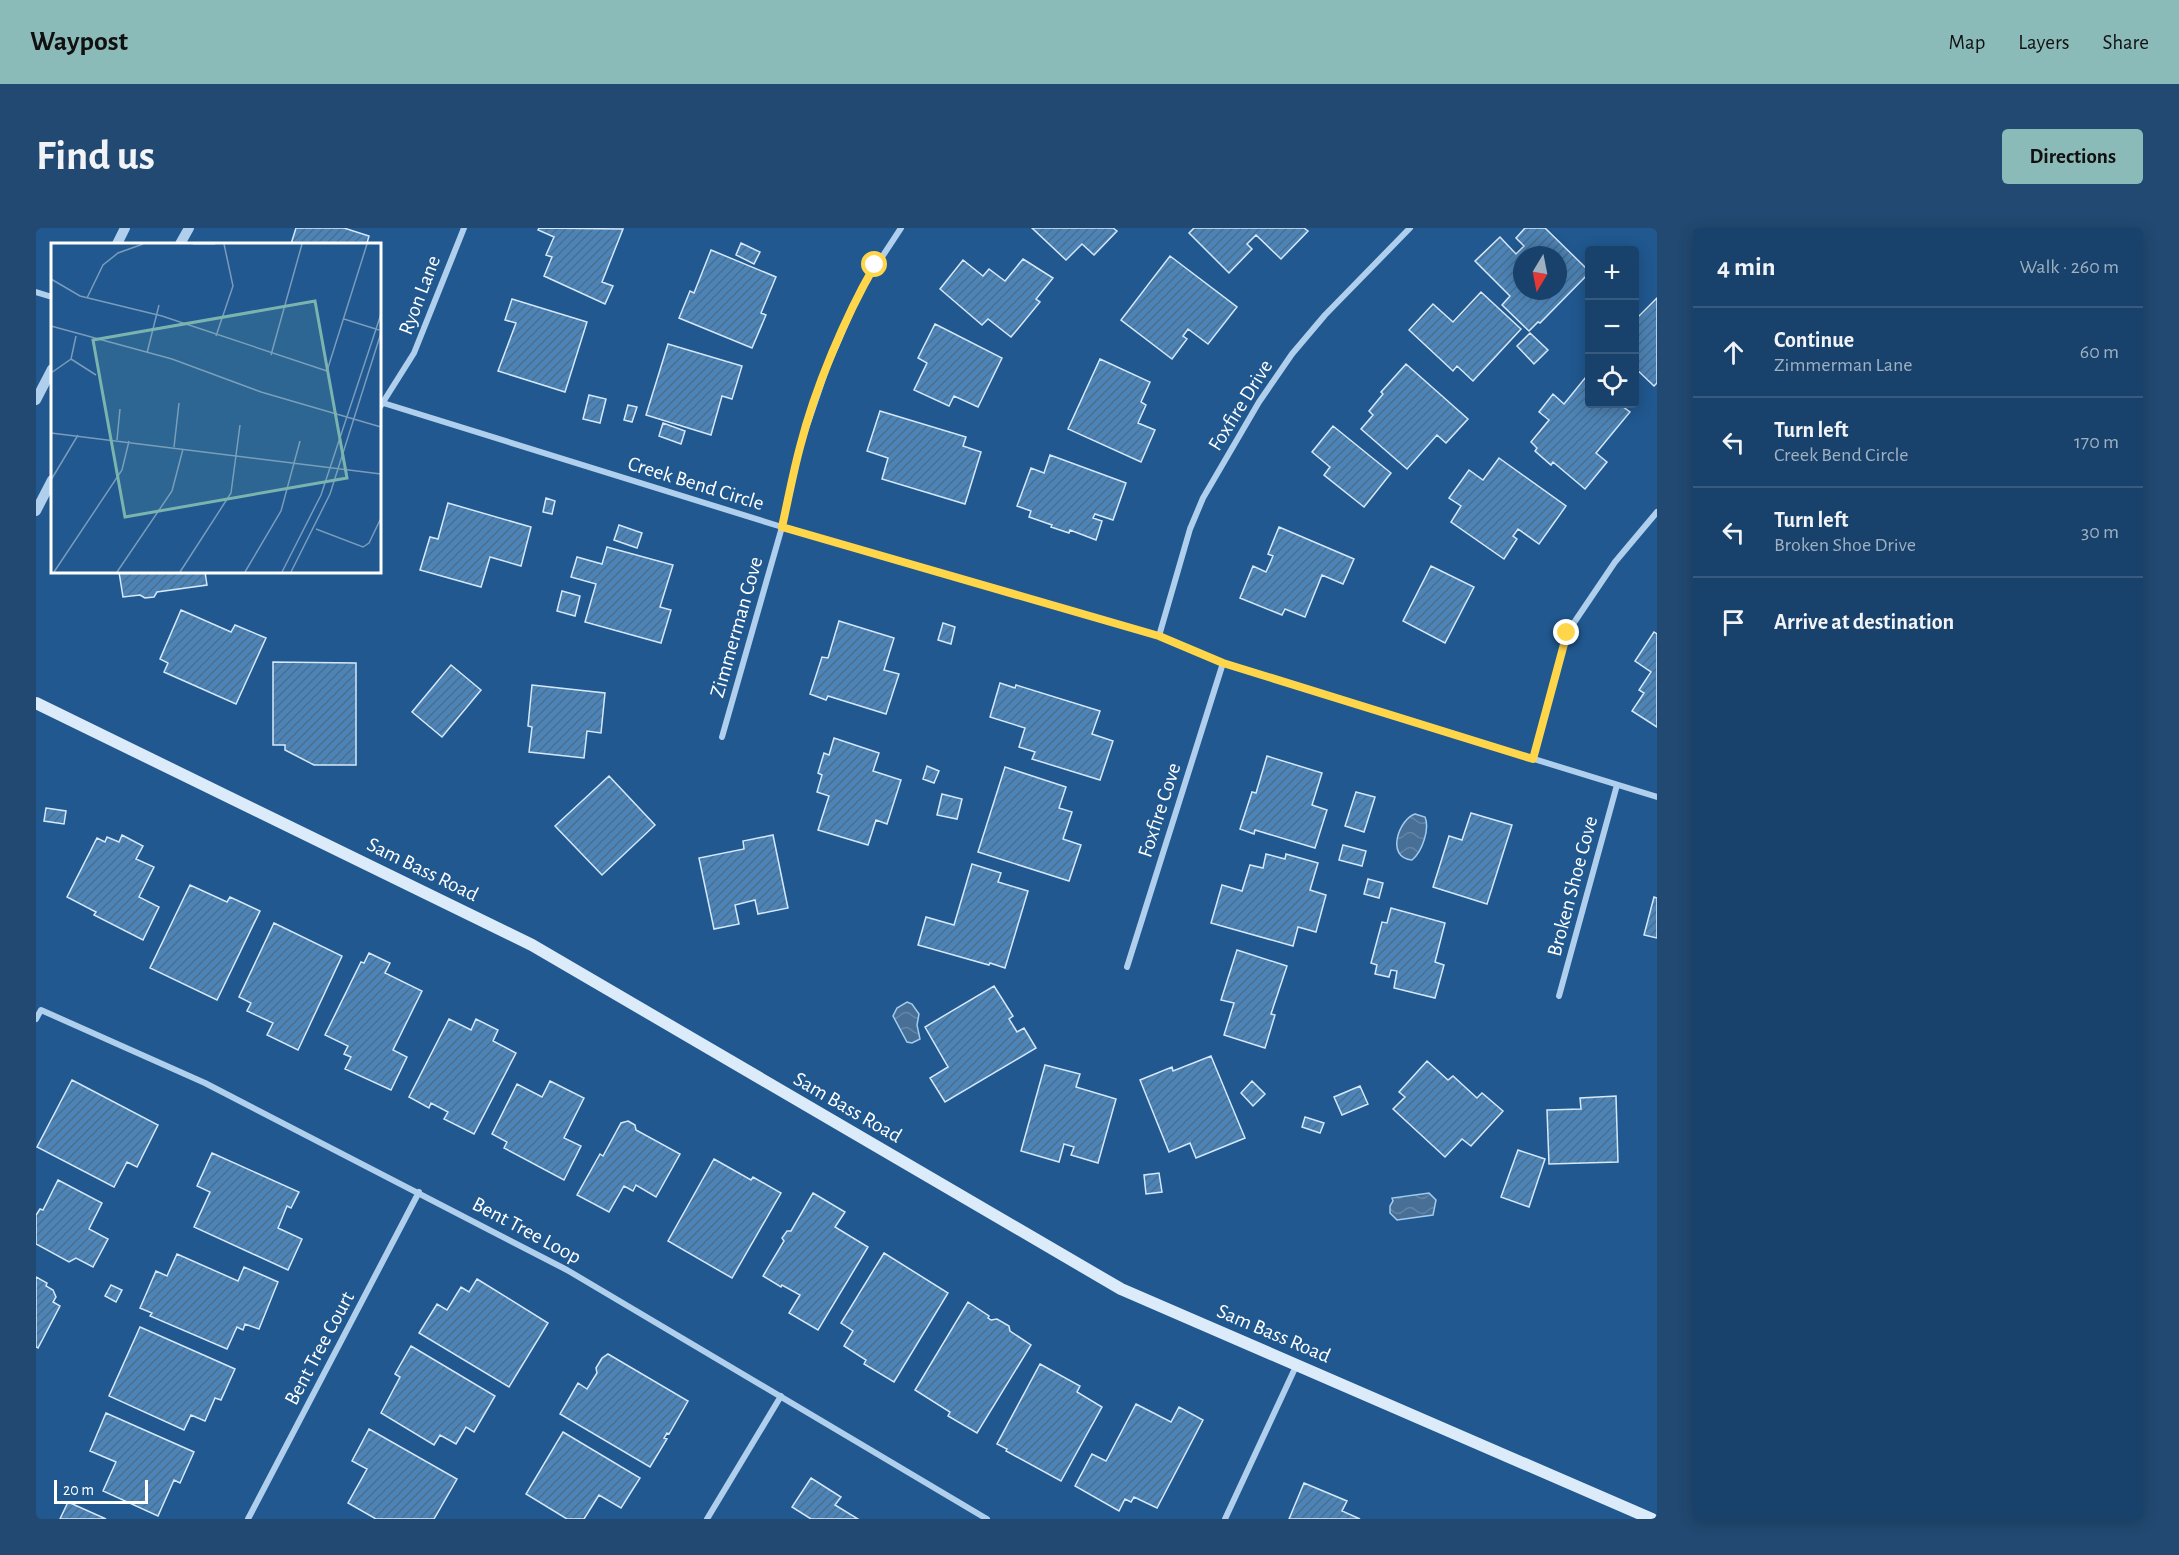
<!DOCTYPE html>
<meta charset="utf-8">
<style>
body{margin:0;font-family:"Alegreya Sans",sans-serif;background:#214971;color:#f1f3f6}
.controls{position:absolute;right:18px;top:18px;display:grid;overflow:hidden;border-radius:6px;box-shadow:0 3px 15px #0003}
.controls button{width:54px;height:54px;display:grid;place-items:center;padding:0;border:0;border-bottom:2px solid #365b7e;background:#18426b;color:#f1f3f6;font:30px sans-serif}
.compass{position:absolute;left:1477px;top:18px;width:54px;height:54px;border-radius:50%;background:#18426b;box-shadow:0 3px 15px #0003;rotate:190deg}
.scale{position:absolute;left:18px;bottom:15px;width:94px;box-sizing:border-box;padding-left:6px;border:3px solid #fff;border-top:0;font-size:16px;line-height:21px;white-space:nowrap;color:#fff;-webkit-text-stroke:4px #20588f;paint-order:stroke}
.stop{position:absolute;width:18px;height:18px;margin:-14px;border:4px solid #ffd54a;border-radius:50%;background:#fff}
.stop.end{background:#ffd54a;border-color:#fff;box-shadow:0 2px 6px #0008}
.list{margin:0;padding:0;list-style:none}
h2{display:flex;justify-content:space-between;align-items:center;height:78px;margin:0;padding:0 24px;font-size:26px}
h2 small{font-size:20px;font-weight:400;color:#9fb0c1}
.list li{display:grid;grid-template-columns:39px 1fr auto;gap:18px;align-items:center;box-sizing:border-box;height:90px;padding:0 24px;border-top:2px solid #365b7e}
.list b{display:block;font-size:22px;white-space:nowrap}
.list p{margin:0;font-size:20px;white-space:nowrap;color:#9fb0c1}
.list em{font-size:20px;font-style:normal;color:#9fb0c1}
.icon{flex:none;width:33px;height:33px;fill:none;stroke:currentColor;stroke-width:2;stroke-linecap:round;stroke-linejoin:round}
.map{position:relative;flex:none;width:1621px;height:1291px;overflow:hidden;border-radius:6px}
header{display:flex;align-items:center;gap:36px;box-sizing:border-box;height:84px;padding:0 30px;background:#8bbbb9;color:#111}
header strong{font-size:28px}
nav{display:flex;gap:33px;margin-inline-start:auto;font-size:21px}
.intro{display:flex;align-items:center;justify-content:space-between;box-sizing:border-box;height:144px;padding:0 36px}
h1{margin:0;font-size:42px}
.button{padding:15px 27px;border-radius:6px;background:#8bbbb9;color:#111;font-size:21px;font-weight:700}
main{display:flex;gap:36px;padding:0 36px}
aside{flex:1;background:#18426b;border-radius:6px;box-shadow:0 3px 15px #0003}
.map>svg:first-child{display:block}
.water{fill:url(#water-waves);stroke:#a3cbee;stroke-width:1.5}
.building{fill:url(#building-hatch);stroke:#d5e8f9;stroke-width:1.5;fill-rule:evenodd}
.lines{fill:none;stroke-linecap:round;stroke-linejoin:round}
.minor{stroke:#afcfed;stroke-width:6}
.tertiary{stroke:#afcfed;stroke-width:10}
.secondary{stroke:#dcebfa;stroke-width:12}
.route{stroke:#ffd54a;stroke-width:8}
.labels{text-anchor:middle;stroke-width:4.5;stroke-linejoin:round;paint-order:stroke}
.street-label{font-size:21px;fill:#fff;stroke:#20588f}
.inset-road{fill:none;stroke:#799bbc;stroke-width:1.5}
.view{fill:#7bb4af;fill-opacity:0.15;stroke:#7bb4af;stroke-width:3}
.inset-edge{fill:none;stroke:#fff;stroke-width:3}
</style>
<header>
<strong>Waypost</strong>
<nav><a>Map</a><a>Layers</a><a>Share</a></nav>
</header>
<div class="intro"><h1>Find us</h1><a class="button">Directions</a></div>
<main>
<div class="map">
<svg width="1621" height="1291" viewBox="0 0 1621 1291">
<defs>
<pattern id="water-waves" width="16" height="10" patternUnits="userSpaceOnUse" patternTransform="scale(1.5)"><rect width="16" height="10" fill="#486f96"/><path d="M0 5q4-4 8 0t8 0" fill="none" stroke="#6385a6"/></pattern>
<pattern id="building-hatch" width="6" height="6" patternUnits="userSpaceOnUse" patternTransform="scale(1.5)"><rect width="6" height="6" fill="#4c84b8"/><path d="M-1 1l2-2M0 6l6-6M5 7l2-2" fill="none" stroke="#4c6e8d"/></pattern>
</defs>
<rect width="100%" height="100%" fill="#20588f"/>
<path class="water" d="M1379 586 1389 589C1394 601 1386 624 1376 632 1349 630 1363 591 1379 586Z
M871 774 876 776 883 786 881 797 884 811 876 815 871 814 857 788 861 780Z
M1393 965 1400 972 1397 987 1361 992 1354 985V978L1357 973 1356 970Z"/>
<path class="building" d="M260 0H308L333 8 331 15 334 16H255Z
M503 0 587 1 566 54 577 58 569 76 508 48 516 29 510 27 518 9 502 2Z
M996 0H1077L1081 3 1058 27 1046 16 1030 32Z
M1158 0H1268L1272 3 1245 31 1220 7 1211 16 1216 21 1193 45 1153 5Z
M1489 0H1509L1554 44 1504 95 1502 94 1493 103 1466 77 1474 68 1439 33 1464 9 1480 26 1488 18 1480 10ZM1486 27H1522V63H1486Z
M705 15 724 24 718 36 700 27Z
M675 22 740 49 725 85 730 87 716 120 643 90 654 63 658 65Z
M1134 28 1201 79 1172 116 1152 101 1147 108 1151 111 1136 131 1085 92Z
M987 31 1017 50 1000 71 1004 74 975 109 952 91 946 97 904 61 927 32 947 48 953 41 969 53Z
M1445 64 1485 101 1437 153 1421 138 1417 143 1373 102 1397 76 1417 94Z
M1621 70V155L1618 158 1598 139V93Z
M476 71 551 94 529 164 462 143 480 95 469 92Z
M899 96 966 130 942 179 918 168 913 178 878 162 891 135 882 130Z
M1494 105 1512 122 1498 136 1481 118Z
M632 116 706 138 696 171 686 168 675 207 610 187Z
M1064 131 1114 154 1105 174 1110 177 1102 195 1119 202 1105 234 1032 201Z
M1370 136 1432 191 1410 215 1401 207 1371 241 1325 201 1337 187 1333 183 1347 166 1345 164Z
M1550 149 1554 151V176H1583L1594 184 1560 225 1571 234 1549 261 1517 234 1515 237 1499 223 1501 220 1495 214 1513 192 1503 184 1517 166 1528 176Z
M553 167 570 171 564 195 547 191Z
M592 177 601 179 596 194 588 192Z
M844 183 930 209 927 218 945 224 929 276 846 251 852 230 831 223Z
M627 195 649 203 645 216 623 208Z
M1297 198 1355 245 1328 279 1288 247 1294 239 1276 224Z
M1014 227 1090 255 1077 292 1059 286 1057 290 1066 293 1060 312 1034 302 1033 305 1015 299 1016 297 993 289 995 283 981 278 995 240 1008 245Z
M1463 230 1530 278 1503 316 1482 301 1477 308 1481 311 1468 331 1415 294 1425 278 1413 270 1433 242 1447 252Z
M510 270 519 273 516 286 507 284Z
M412 275 495 299 485 338 454 329 445 359 384 342 394 309 402 311Z
M583 297 606 305 601 320 578 312Z
M1243 299 1318 331 1307 356 1286 347 1269 389 1249 381 1246 387 1204 370 1217 338 1230 344 1237 328 1232 326Z
M571 319 637 337 624 379 635 382 625 415 549 394 560 356 535 349 541 329 566 336Z
M1395 338 1438 359 1409 415 1367 393Z
M83 344H169L171 357 121 364 118 369 109 370 104 367 87 369Z
M526 363 544 368 539 388 521 383Z
M145 382 195 404 199 397 230 410 200 476 128 444 132 435 124 431Z
M803 393 858 410 848 442 863 446 850 486 792 468 790 472 774 466 786 429 792 430Z
M907 395 919 399 915 416 902 412Z
M1618 404 1621 406V499L1596 483 1608 465 1603 462 1615 444 1599 433Z
M237 434 320 435V537H278L249 522V517H237Z
M415 437 445 462 406 509 376 484Z
M964 455 979 460 980 457 1064 483 1056 506 1077 513 1064 552 996 531 999 524 983 519 989 500 954 489Z
M496 457 569 465 565 505 551 503 548 530 493 524 496 499 492 498Z
M798 510 843 525 837 543 865 552 851 596 840 592 832 617 782 602 793 568 781 564 786 547 782 545 788 525 793 527Z
M1231 528 1286 545 1276 577 1291 582 1279 620 1219 602 1218 606 1204 601 1216 564 1220 565Z
M891 538 903 543 898 555 887 551Z
M969 539 1030 559 1023 580 1036 584 1027 611 1045 617 1033 653 942 624Z
M573 548 619 597 566 647 519 598Z
M1320 564 1339 569 1328 604 1309 598Z
M906 566 926 571 921 591 901 587Z
M10 580 30 583 28 596 8 593Z
M1435 585 1476 597 1451 676 1397 659 1413 608 1426 612Z
M86 607 107 618 100 631 118 639 103 669 123 679 107 712 58 687 60 684 31 669 61 610 69 614 71 609 83 614Z
M737 607 752 680 722 686 719 672 699 677 703 696 678 701 663 630 708 621 707 613Z
M1307 617 1330 623 1326 638 1303 632Z
M1230 626 1249 631 1250 626 1282 635 1274 662 1290 667 1280 704 1262 699 1257 718 1175 695 1186 657 1206 663 1214 637 1227 640Z
M936 636 965 645 962 654 992 663 969 740 954 735 953 737 882 717 890 689 918 697Z
M1332 651 1347 655 1343 670 1328 666Z
M154 657 191 674 194 669 224 683 181 772 114 740Z
M1618 669 1621 670V710L1608 707Z
M1355 680 1409 695 1399 734 1408 737 1399 770 1358 760 1361 743 1355 742 1353 749 1339 746 1341 737 1335 735 1346 694 1351 695Z
M238 695 306 728 262 822 231 807 237 795 211 783 215 775 203 769Z
M1201 722 1251 738 1235 786 1239 787 1229 820 1188 807 1198 775 1185 772Z
M333 725 354 735 349 745 386 763 357 822 371 829 355 862 309 841 315 829 308 826 312 818 289 807 325 734 328 735Z
M958 758 977 788 973 791 981 804 988 800 1000 820 909 874 894 850 912 839 889 799Z
M413 791 435 802 440 791 462 802 457 813 480 825 438 906 408 891 412 884 395 875 393 880 373 869Z
M1175 828 1209 910 1160 930 1154 915 1133 924 1104 852 1136 839 1137 843Z
M1391 833 1412 852 1417 848 1441 870 1446 865 1467 883 1435 918 1426 911 1409 929 1357 881 1369 869 1363 864Z
M1009 837 1044 846 1040 859 1080 871 1062 935 1035 927 1038 919 1028 916 1023 934 985 923Z
M36 852 122 897 101 939 91 934 78 959 1 919Z
M514 853 548 870 528 910 545 918 528 952 468 920 471 914 456 906 481 856 506 869Z
M1216 853 1229 866 1217 878 1205 865Z
M1324 858 1332 876 1306 887 1298 869Z
M1580 868 1582 934 1513 936 1511 882 1545 881 1544 870Z
M1269 889 1288 895 1284 905 1266 899Z
M592 893 599 897 600 902 644 926 620 969 600 957 597 963 588 958 573 984 541 967 564 926 567 928 585 895Z
M1482 922 1509 931 1493 979 1465 969Z
M176 925 263 964 255 980 251 978 242 1000 266 1011 252 1042 158 999 174 964 161 958Z
M678 931 715 952 717 949 745 965 696 1050 632 1013Z
M1123 945 1126 964 1110 966 1108 947Z
M22 952 66 975 53 1001 72 1011 57 1039 40 1030 33 1034 0 1016V987L4 981 7 982Z
M777 965 809 984 799 999 832 1019 782 1102 753 1085 764 1067 746 1057 745 1059 727 1048 748 1013 746 1010 751 1003H755Z
M848 1025 912 1065 858 1154 828 1136 830 1132 808 1118 817 1103 805 1095Z
M141 1026 202 1053 208 1039 242 1054 223 1101 209 1096 207 1102 201 1099 191 1121 114 1088 116 1085 104 1080 120 1043 131 1048Z
M0 1049 11 1055 10 1058 17 1062 20 1069 17 1074 24 1078 2 1120 0 1119Z
M441 1051 512 1095 473 1159 383 1105 401 1076 411 1082 425 1059 433 1064Z
M75 1057 86 1062 80 1074 69 1068Z
M932 1074 953 1088 952 1090 955 1092 961 1091 973 1098 974 1103 995 1117 941 1205 912 1188 914 1184 879 1162Z
M104 1099 199 1141 185 1172 179 1170 169 1193 155 1187 148 1202 73 1168Z
M375 1118 459 1168 438 1204 430 1199 420 1216 404 1207 398 1217 345 1185 364 1149 359 1146Z
M572 1126 652 1173 633 1206 631 1205 628 1210 631 1211 614 1239 524 1186 542 1155 551 1161 561 1145 560 1140 566 1130Z
M1004 1136 1044 1158 1041 1164 1066 1179 1025 1253 970 1223 971 1221 961 1216Z
M1100 1176 1135 1194 1143 1179 1167 1192 1121 1280 1098 1269 1095 1274 1089 1271 1083 1283 1039 1258 1056 1226 1070 1233Z
M70 1185 158 1224 144 1255 138 1252 122 1288 67 1263 80 1234 54 1223Z
M333 1201 421 1251 398 1291H340L312 1275 331 1241 316 1233Z
M527 1204 604 1250 585 1280 563 1267 548 1291H531L490 1266Z
M775 1250 805 1269 799 1277 822 1291H775L756 1279Z
M1268 1255 1311 1273 1306 1283 1324 1291H1253Z
M32 1274 70 1291H24Z"/>
<g class="lines">
<path class="minor" d="M0 64 16 69
M344 174 746 299 1123 408 1187 435 1621 569
M344 179 378 125 428 0
M1123 408 1154 301 1167 270 1223 174 1256 126 1289 87 1374 0
M686 509 746 299 764 218 791 139 825 61 865 0
M1497 531 1531 405 1579 334 1621 284
M1091 739 1187 435
M1523 768 1581 557
M0 791 5 782 169 855 531 1042 951 1291
M212 1291 383 964
M671 1291 745 1168
M1189 1291 1261 1136"/>
<path class="tertiary" d="M81 16 89 0
M144 16 153 0
M0 172 16 141
M0 283 16 252"/>
<path class="secondary" d="M0 475 496 717 1085 1061 1616 1291"/>
</g>
<g class="lines">
<path class="route" d="M839 37C809 89 779 160 764 219 757 245 752 272 746 299L1123 408 1187 435 1497 531 1531 405"/>
</g>
<g class="labels">
<g class="street-label">
<text transform="translate(383 67) rotate(-69)" y="7">Ryon Lane</text>
<text transform="translate(1204 177) rotate(-58)" y="7">Foxfire Drive</text>
<text transform="translate(660 255) rotate(17)" y="7">Creek Bend Circle</text>
<text transform="translate(700 399) rotate(-74)" y="7">Zimmerman Cove</text>
<text transform="translate(1123 582) rotate(-72)" y="7">Foxfire Cove</text>
<text transform="translate(387 641) rotate(26)" y="7">Sam Bass Road</text>
<text transform="translate(1536 658) rotate(-75)" y="7">Broken Shoe Cove</text>
<text transform="translate(812 879) rotate(30)" y="7">Sam Bass Road</text>
<text transform="translate(491 1002) rotate(28)" y="7">Bent Tree Loop</text>
<text transform="translate(1238 1105) rotate(23)" y="7">Sam Bass Road</text>
<text transform="translate(283 1120) rotate(-62)" y="7">Bent Tree Court</text>
</g>
</g>
<g transform="translate(15 15)">
<rect width="330" height="330" fill="#20588f"/>
<path class="inset-road" d="M142 1H164M0 36 29 53 111 73 276 128 316 1M36 55 52 22 67 10 92 1M293 76 328 87M0 83 121 116 210 149 330 184M165 93 182 43 173 1M96 110 108 62M220 112 251 1M20 116 45 132M0 130 20 116 25 93M0 190 330 231M66 197 69 166M123 204 128 160M0 237 27 192M265 286 312 304 318 300 330 275M3 329 71 227 78 198M66 329 121 248 132 206M129 329 180 250 189 182M194 329 230 268 249 198M231 329 270 252 330 71M240 329 279 251 330 90"/>
<path class="view" d="M264 58 296 235 74 274 42 97Z"/>
<rect width="330" height="330" class="inset-edge"/>
</g>
</svg>
<div class="controls">
<button>+</button>
<button>−</button>
<button><svg class="icon" aria-label="locate" viewBox="0 0 24 24"><circle cx="12" cy="12" r="6"/><path d="M12 2v4M12 18v4M2 12h4M18 12h4"/></svg></button>
</div>
<svg class="compass" viewBox="-18 -18 36 36"><path d="M0-13l5 13h-10z" fill="#e53935"/><path d="M0 13l5-13h-10z" fill="#9fb0c1"/></svg>
<div class="scale">20 m</div>
<div class="stop" style="left:839px;top:37px"></div>
<div class="stop end" style="left:1531px;top:405px"></div>
</div>
<aside>
<h2>4 min<small>Walk · 260 m</small></h2>
<ul class="list">
<li><svg class="icon" aria-label="ahead" viewBox="0 0 24 24"><path d="M12 20V5M6 11l6-6 6 6"/></svg><div><b>Continue</b><p>Zimmerman Lane</p></div><em>60 m</em></li>
<li><svg class="icon" aria-label="left" viewBox="0 0 24 24"><path d="M17 20v-9H6M10 6l-5 5 5 5"/></svg><div><b>Turn left</b><p>Creek Bend Circle</p></div><em>170 m</em></li>
<li><svg class="icon" aria-label="left" viewBox="0 0 24 24"><path d="M17 20v-9H6M10 6l-5 5 5 5"/></svg><div><b>Turn left</b><p>Broken Shoe Drive</p></div><em>30 m</em></li>
<li><svg class="icon" aria-label="arrive" viewBox="0 0 24 24"><path d="M6 21V4h12l-3 4 3 4H6"/></svg><div><b>Arrive at destination</b></div></li>
</ul>
</aside>
</main>
